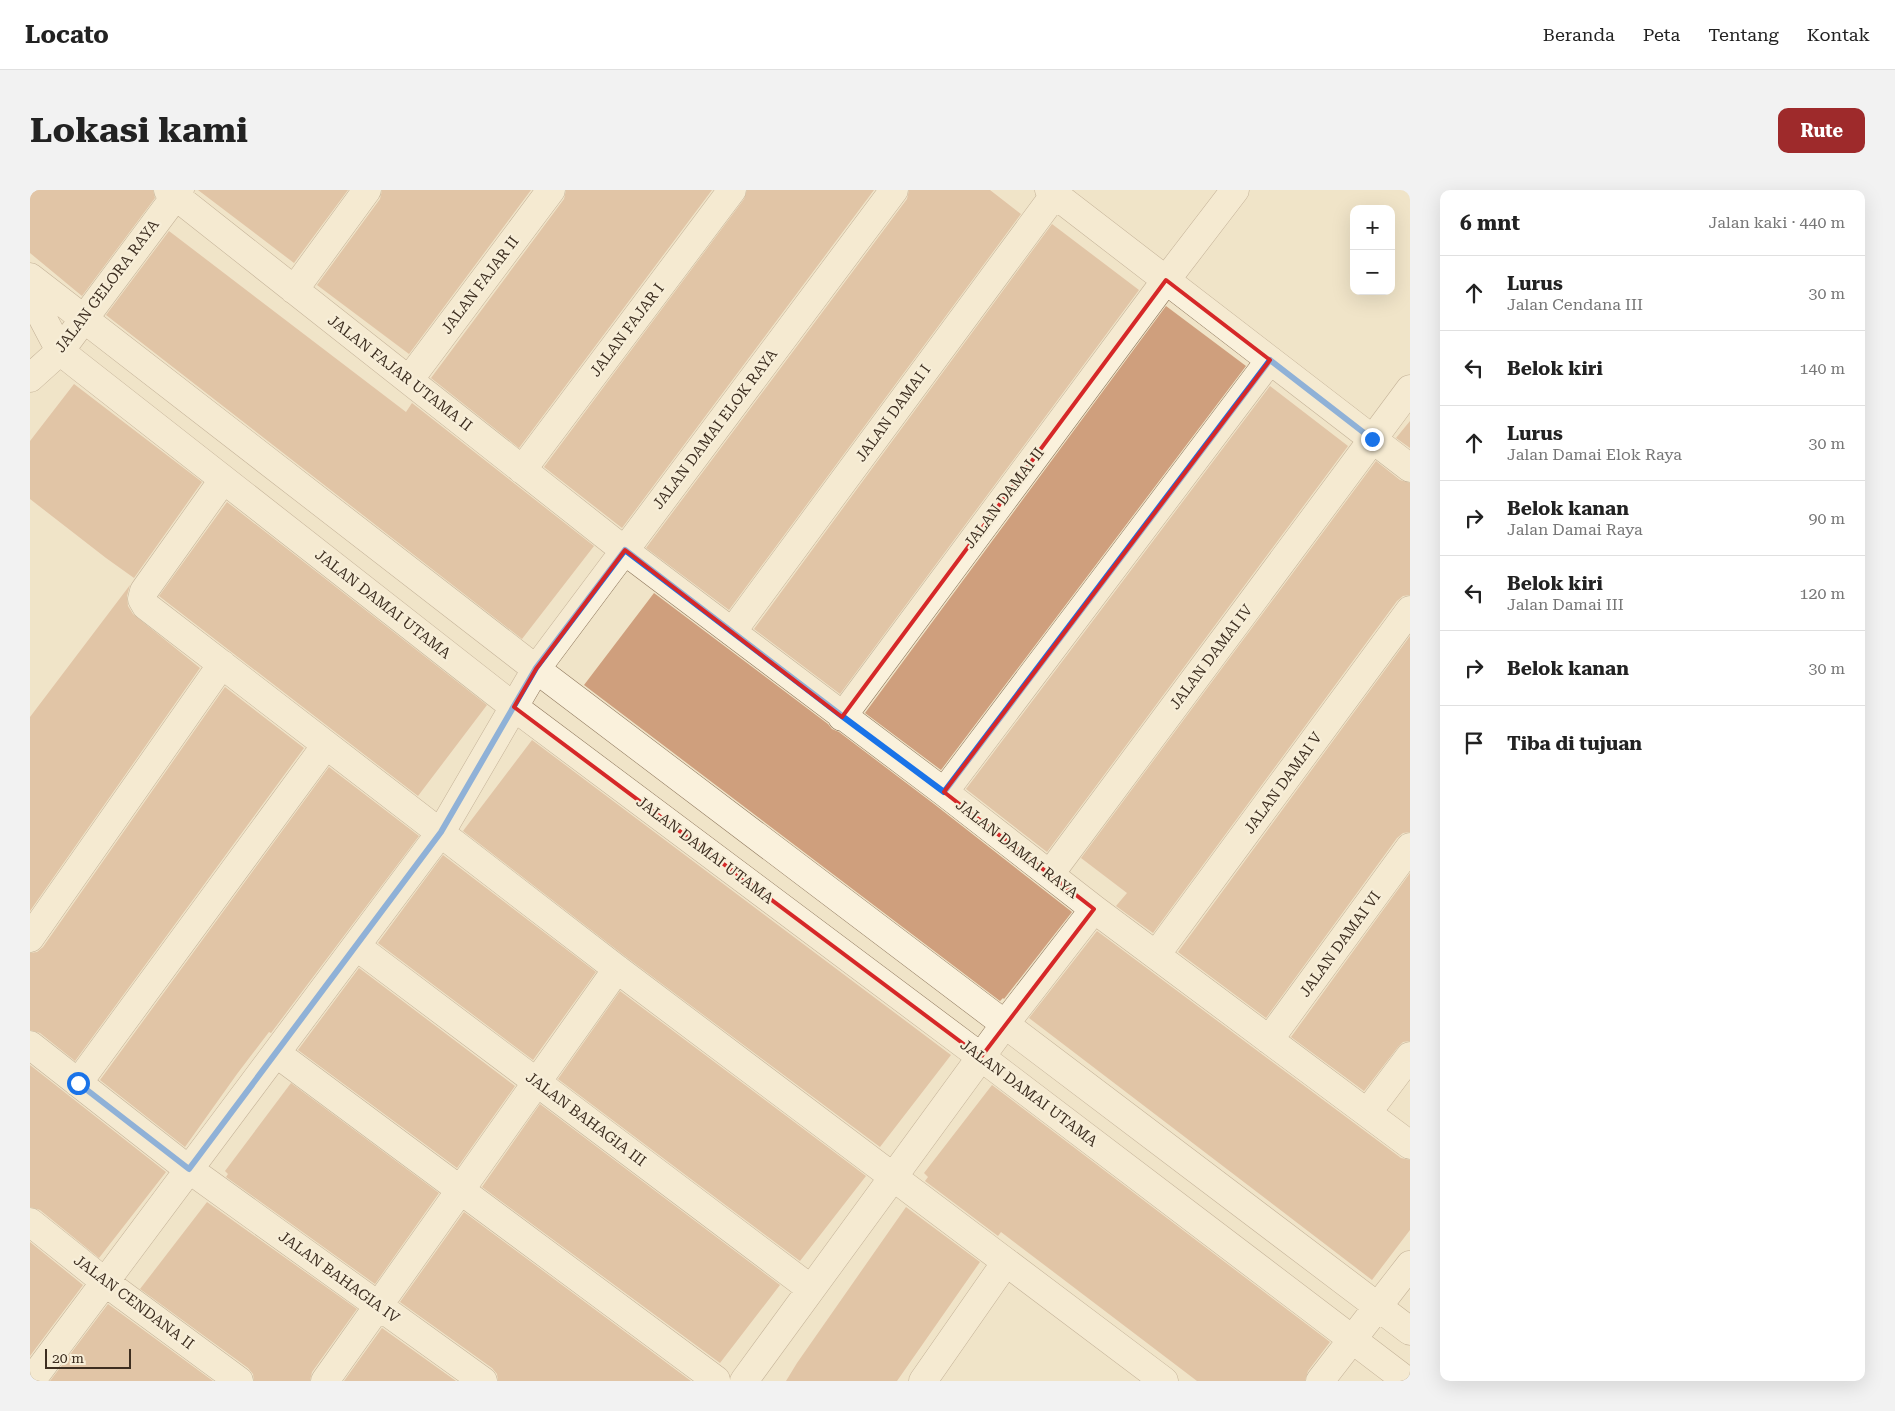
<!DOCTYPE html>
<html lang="id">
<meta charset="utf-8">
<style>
body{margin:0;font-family:"Roboto Serif",serif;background:#f2f2f2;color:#222}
.controls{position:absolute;right:15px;top:15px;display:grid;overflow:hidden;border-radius:10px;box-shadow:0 5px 20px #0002}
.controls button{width:45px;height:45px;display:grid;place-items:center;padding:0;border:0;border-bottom:1px solid #e0e0e0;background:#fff;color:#222;font:25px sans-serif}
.scale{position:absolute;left:15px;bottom:12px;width:86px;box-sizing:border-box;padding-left:5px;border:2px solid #3d2e20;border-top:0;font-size:14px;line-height:18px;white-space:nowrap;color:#3d2e20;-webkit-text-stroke:4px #f7eed8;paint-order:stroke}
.stop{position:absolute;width:15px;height:15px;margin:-11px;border:4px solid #1a73e8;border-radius:50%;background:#fff}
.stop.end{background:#1a73e8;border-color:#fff;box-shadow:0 1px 5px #0008}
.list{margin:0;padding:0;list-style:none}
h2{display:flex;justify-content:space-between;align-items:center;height:65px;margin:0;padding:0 20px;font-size:21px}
h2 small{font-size:16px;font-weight:400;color:#767676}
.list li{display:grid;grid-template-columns:32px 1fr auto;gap:15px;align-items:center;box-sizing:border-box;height:75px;padding:0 20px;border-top:1px solid #e0e0e0}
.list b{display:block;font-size:19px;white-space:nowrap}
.list p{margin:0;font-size:16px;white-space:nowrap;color:#767676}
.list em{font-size:16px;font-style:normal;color:#767676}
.icon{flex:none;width:28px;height:28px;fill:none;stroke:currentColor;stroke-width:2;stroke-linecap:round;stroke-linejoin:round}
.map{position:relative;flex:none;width:1380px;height:1191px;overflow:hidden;border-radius:10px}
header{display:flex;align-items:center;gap:30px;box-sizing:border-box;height:70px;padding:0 25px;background:#fff;border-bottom:1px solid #e0e0e0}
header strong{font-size:24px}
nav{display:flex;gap:28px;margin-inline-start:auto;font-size:18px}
.intro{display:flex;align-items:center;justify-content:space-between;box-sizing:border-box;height:120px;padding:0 30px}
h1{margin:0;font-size:35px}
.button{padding:12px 22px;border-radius:10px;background:#9e2a2b;color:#fff;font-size:18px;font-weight:700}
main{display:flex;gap:30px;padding:0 30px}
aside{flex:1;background:#fff;border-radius:10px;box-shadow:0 5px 20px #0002}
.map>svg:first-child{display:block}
.building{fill:#cf9f7d}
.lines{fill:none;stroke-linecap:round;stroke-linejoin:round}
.minor-casing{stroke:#8d765c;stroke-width:29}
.minor{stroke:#faf1dc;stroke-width:28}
.route{stroke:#1a73e8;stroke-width:6}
.marked{fill:none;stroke:#d62828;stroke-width:4;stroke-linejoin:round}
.labels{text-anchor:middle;stroke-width:4.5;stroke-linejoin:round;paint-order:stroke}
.street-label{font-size:15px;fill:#3d2e20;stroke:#f7eed8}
</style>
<header>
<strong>Locato</strong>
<nav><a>Beranda</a><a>Peta</a><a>Tentang</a><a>Kontak</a></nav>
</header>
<div class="intro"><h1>Lokasi kami</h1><a class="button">Rute</a></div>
<main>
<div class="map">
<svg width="1380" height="1191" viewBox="0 0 1380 1191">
<rect width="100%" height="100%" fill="#f0e4c8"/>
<path class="building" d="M0 0H123L125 8 52 106 0 63Z
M168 0H318L264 73Z
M352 0H501L379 164 287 95 350 9Z
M536 0H682L489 258 401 188 534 9Z
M717 0H844L592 338 514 277 714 9Z
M879 0H960L991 24 699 420 616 358 877 9Z
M1022 34 1109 100 810 504 724 439Z
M139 41 376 222 382 213 564 356 492 449 76 125Z
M1136 116 1216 176 911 580 835 523Z
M44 194 172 292 104 388 76 368 0 309V251Z
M1240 196 1318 256 1017 662 936 599Z
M1380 231V258L1366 248Z
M1346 271 1370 290 1380 293V405L1373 406 1367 411 1123 743 1086 716 1097 703 1051 668Z
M197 312 457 515 388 606 129 406Z
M100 395 97 406 98 416 103 424 170 478 0 721V527Z
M624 403 798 534 802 539 809 542 904 614 1042 722 974 809 973 808 970 811 554 495Z
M1380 446V642L1373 643 1367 648 1236 828 1148 762Z
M195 497 274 558 45 871 10 843 0 840V763L7 762 13 757Z
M502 550 921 865 850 957 596 767 433 641Z
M299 577 389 646 241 843 239 842 207 884 155 957 70 890Z
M413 665 566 782 503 870 348 753Z
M1380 683V851L1373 852 1368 857 1334 901 1261 847Z
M1067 741 1371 968 1380 970V1040L1342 1090 999 828Z
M329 778 485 896 427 978 268 860Z
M590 801 836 986 770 1071 528 889Z
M0 875 136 982 69 1068 10 1020 0 1017Z
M261 893 409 1003 345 1094 196 987 198 984 195 981Z
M962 895 1300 1152 1278 1181 1275 1191H1167L971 1042 968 1046 895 991 898 987 894 983Z
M510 914 750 1095 690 1173 452 997Z
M177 1012 327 1119 282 1182 280 1191H224L223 1184 218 1178 110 1099Z
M876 1017 950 1072 867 1191H756L767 1173Z
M434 1022 661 1191H468L467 1184 462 1178 370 1112Z
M0 1052 53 1095 0 1166Z
M78 1114 183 1191H20Z
M352 1138 426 1191H314Z"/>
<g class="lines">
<defs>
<path id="minor" d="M138 0 599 364 914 602 1064 719 1380 955
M1019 0 1380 278
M0 87 506 479 1380 1141
M264 100 337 0
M0 104 30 161 45 173 484 517 951 867 1377 1191
M0 188 30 161 150 0
M379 190 521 0
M492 280 702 0
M193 290 114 401 112 409 116 416 587 779 1134 1191
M702 442 1028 0
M812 527 1136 90 1205 0
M914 602 1240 170
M1020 684 1380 199
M0 748 192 474
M326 756 781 1099
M1126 765 1380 420
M1239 850 1380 657
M0 855 149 972 453 1191
M246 863 686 1190
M48 893 296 555
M1337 923 1380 866
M0 1032 75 1092 209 1191
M1 1191 411 642 506 479 864 0
M295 1191 587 779
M714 1191 975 834 1064 719
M893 1191 976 1072
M1290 1191 1380 1075"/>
</defs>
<use href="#minor" class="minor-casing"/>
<use href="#minor" class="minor"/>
</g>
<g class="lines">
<path class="route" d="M48 893 159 979 411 642 506 478 595 360 812 526 914 602 1240 170 1342 249"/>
</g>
<path d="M0 0H1380V1191H0ZM1136 90 1240 170 914 602 1064 719 951 867 484 517 506 479 595 360 812 527Z" fill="#f0e4c8" fill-opacity=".55" fill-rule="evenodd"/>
<path class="marked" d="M1136 90 1240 170 914 602 1064 719 951 867 484 517 506 479 595 360 812 527Z"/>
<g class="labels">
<g class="street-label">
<text transform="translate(450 95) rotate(-53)" y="5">JALAN FAJAR II</text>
<text transform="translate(77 96) rotate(-53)" y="5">JALAN GELORA RAYA</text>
<text transform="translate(597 140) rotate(-53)" y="5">JALAN FAJAR I</text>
<text transform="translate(370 183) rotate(38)" y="5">JALAN FAJAR UTAMA II</text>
<text transform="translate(863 223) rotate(-54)" y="5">JALAN DAMAI I</text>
<text transform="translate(685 239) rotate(-53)" y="5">JALAN DAMAI ELOK RAYA</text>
<text transform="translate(974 308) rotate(-53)" y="5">JALAN DAMAI II</text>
<text transform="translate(353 414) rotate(38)" y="5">JALAN DAMAI UTAMA</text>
<text transform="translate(1181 467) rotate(-53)" y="5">JALAN DAMAI IV</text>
<text transform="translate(1253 593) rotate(-54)" y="5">JALAN DAMAI V</text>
<text transform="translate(987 659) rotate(38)" y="5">JALAN DAMAI RAYA</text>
<text transform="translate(675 660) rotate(37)" y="5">JALAN DAMAI UTAMA</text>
<text transform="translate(1310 754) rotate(-54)" y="5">JALAN DAMAI VI</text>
<text transform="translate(999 903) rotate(37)" y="5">JALAN DAMAI UTAMA</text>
<text transform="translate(556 929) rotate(37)" y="5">JALAN BAHAGIA III</text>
<text transform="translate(309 1087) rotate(36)" y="5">JALAN BAHAGIA IV</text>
<text transform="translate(104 1112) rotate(37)" y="5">JALAN CENDANA II</text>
</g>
</g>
</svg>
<div class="controls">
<button>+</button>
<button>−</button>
</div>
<div class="scale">20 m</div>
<div class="stop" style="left:48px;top:893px"></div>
<div class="stop end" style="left:1342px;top:249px"></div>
</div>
<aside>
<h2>6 mnt<small>Jalan kaki · 440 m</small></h2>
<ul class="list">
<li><svg class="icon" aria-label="ahead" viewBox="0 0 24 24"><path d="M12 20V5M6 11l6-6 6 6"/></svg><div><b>Lurus</b><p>Jalan Cendana III</p></div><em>30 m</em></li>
<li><svg class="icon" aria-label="left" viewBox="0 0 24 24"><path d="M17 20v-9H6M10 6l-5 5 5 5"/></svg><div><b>Belok kiri</b></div><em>140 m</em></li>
<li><svg class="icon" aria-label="ahead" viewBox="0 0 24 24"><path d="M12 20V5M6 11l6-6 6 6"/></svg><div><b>Lurus</b><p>Jalan Damai Elok Raya</p></div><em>30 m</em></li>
<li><svg class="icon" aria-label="right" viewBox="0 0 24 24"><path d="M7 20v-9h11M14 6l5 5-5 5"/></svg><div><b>Belok kanan</b><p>Jalan Damai Raya</p></div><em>90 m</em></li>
<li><svg class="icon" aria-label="left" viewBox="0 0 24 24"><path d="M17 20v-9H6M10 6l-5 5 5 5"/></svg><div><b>Belok kiri</b><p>Jalan Damai III</p></div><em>120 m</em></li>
<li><svg class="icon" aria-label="right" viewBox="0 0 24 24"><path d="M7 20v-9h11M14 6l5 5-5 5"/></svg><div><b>Belok kanan</b></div><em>30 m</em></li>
<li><svg class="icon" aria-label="arrive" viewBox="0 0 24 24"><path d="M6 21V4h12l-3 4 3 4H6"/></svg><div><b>Tiba di tujuan</b></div></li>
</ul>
</aside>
</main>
